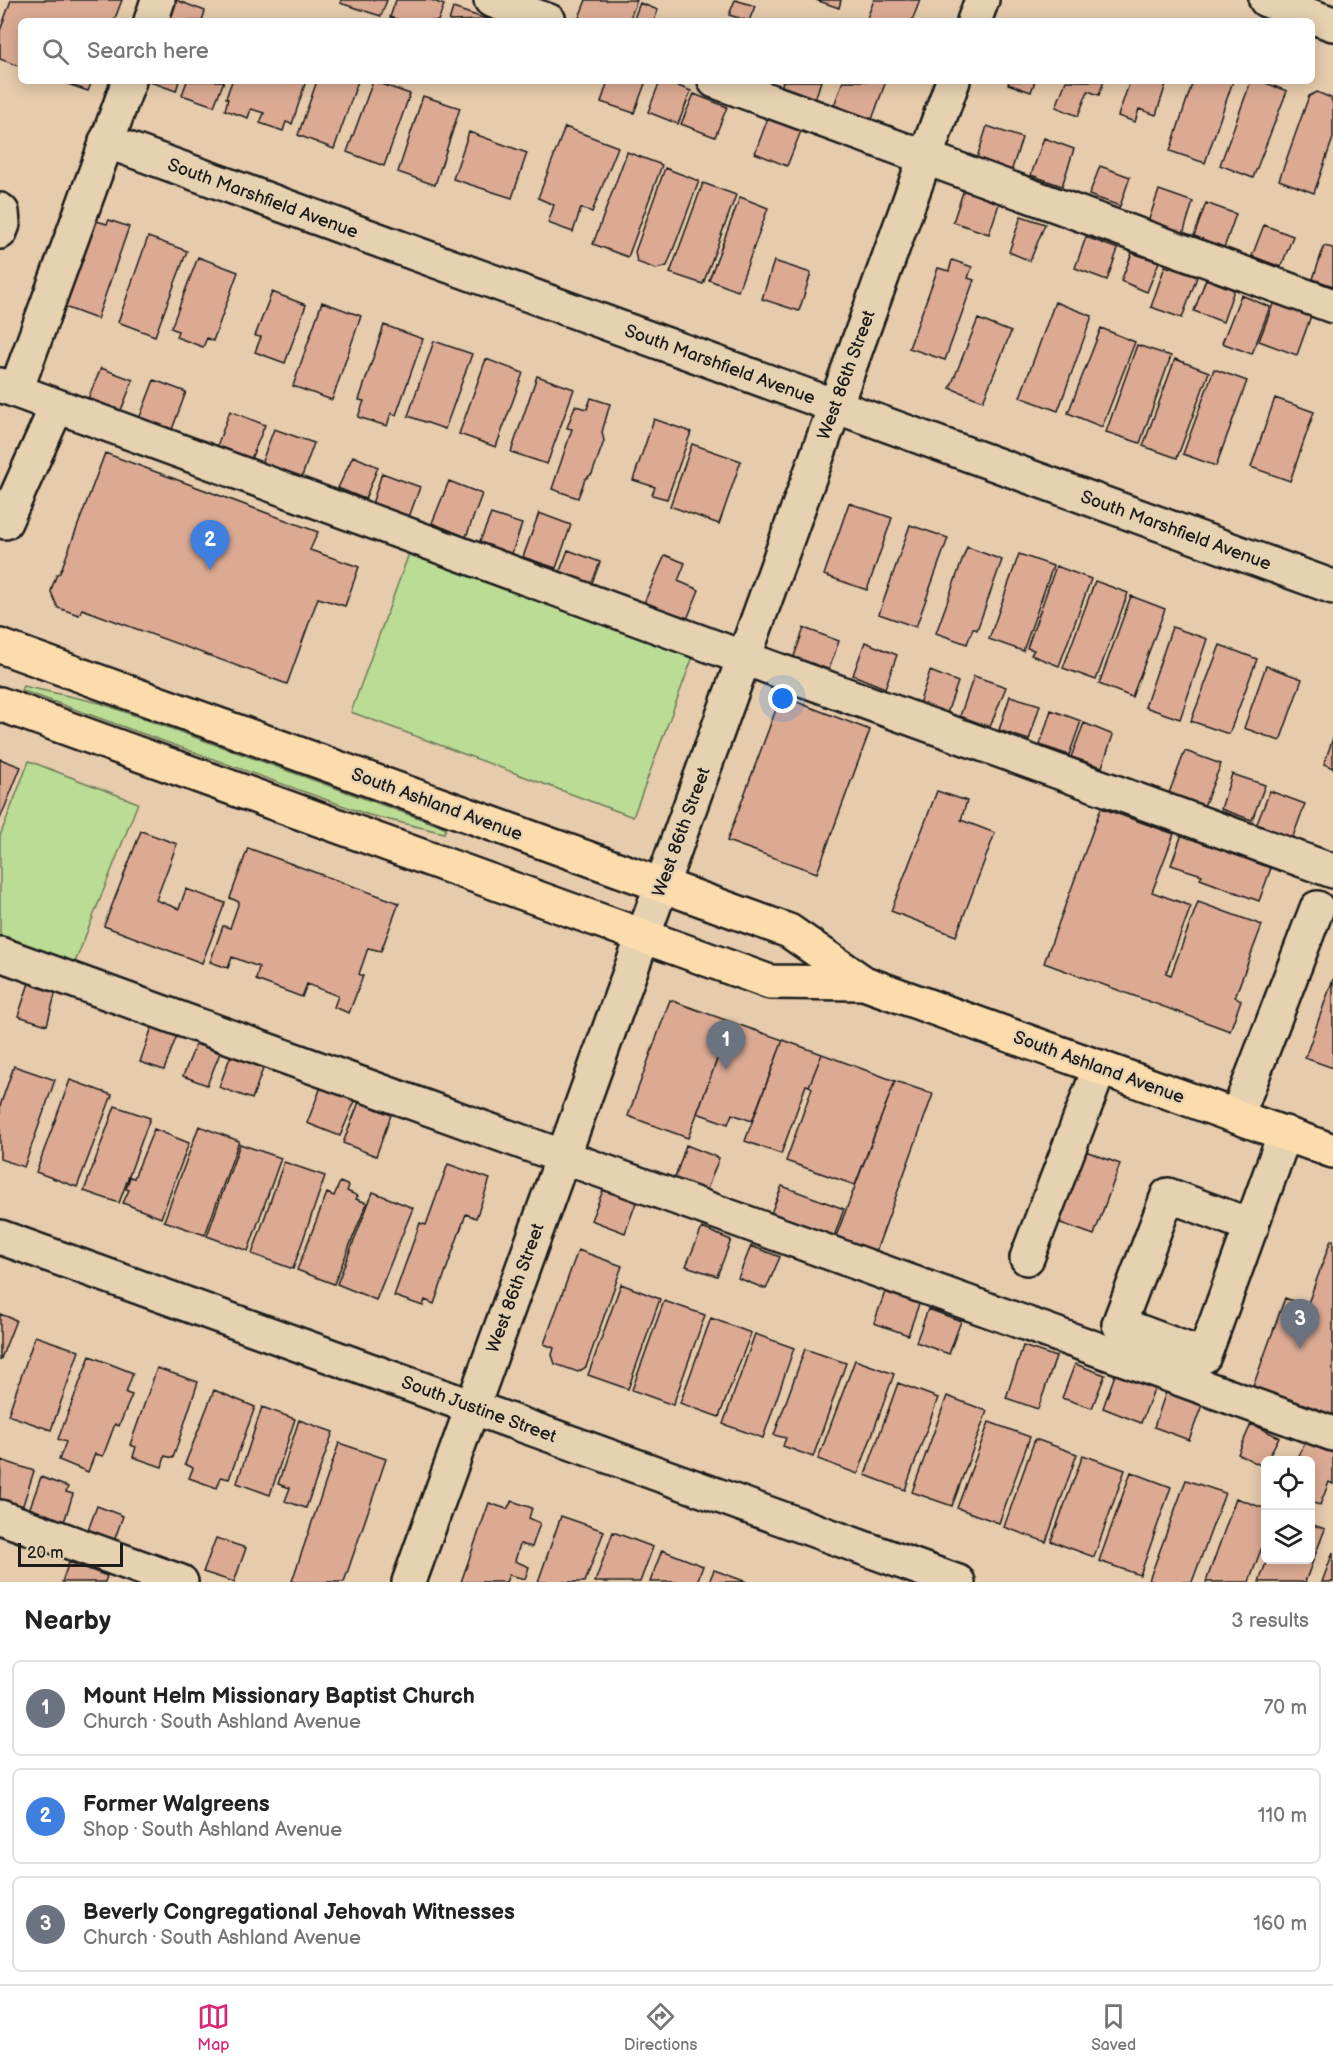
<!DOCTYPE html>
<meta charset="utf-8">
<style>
body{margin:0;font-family:"Balsamiq Sans",sans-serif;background:#f6f6f6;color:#222}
.controls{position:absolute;right:18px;bottom:18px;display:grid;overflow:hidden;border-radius:9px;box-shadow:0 3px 15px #0003}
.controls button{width:54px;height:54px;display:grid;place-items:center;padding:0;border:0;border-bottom:2px solid #e0e0e0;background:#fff;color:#222;font:30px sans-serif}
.scale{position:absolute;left:18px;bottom:15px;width:105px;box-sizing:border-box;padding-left:6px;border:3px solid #1c1c1c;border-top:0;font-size:16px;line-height:21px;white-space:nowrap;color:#1c1c1c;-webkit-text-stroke:4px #e6d1b0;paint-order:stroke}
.you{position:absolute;left:783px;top:699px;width:21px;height:21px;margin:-15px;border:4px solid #fff;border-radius:50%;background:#1a73e8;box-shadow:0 0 0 9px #1a73e833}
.badge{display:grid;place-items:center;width:39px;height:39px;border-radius:50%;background:#db2777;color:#fff;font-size:20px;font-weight:700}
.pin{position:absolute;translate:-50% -50px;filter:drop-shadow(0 2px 3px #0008)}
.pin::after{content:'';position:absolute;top:32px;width:21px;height:18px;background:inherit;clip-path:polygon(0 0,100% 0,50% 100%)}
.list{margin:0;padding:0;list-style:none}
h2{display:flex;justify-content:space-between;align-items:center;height:78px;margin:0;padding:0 24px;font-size:26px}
h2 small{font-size:20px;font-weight:400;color:#767676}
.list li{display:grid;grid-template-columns:39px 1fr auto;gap:18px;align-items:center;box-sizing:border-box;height:96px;margin:0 12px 12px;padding:0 12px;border:2px solid #e0e0e0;border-radius:9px}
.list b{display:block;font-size:22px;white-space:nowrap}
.list p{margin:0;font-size:20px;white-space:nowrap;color:#767676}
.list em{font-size:20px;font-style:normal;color:#767676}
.icon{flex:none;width:33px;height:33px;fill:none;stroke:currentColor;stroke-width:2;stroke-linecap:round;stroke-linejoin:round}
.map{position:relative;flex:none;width:1333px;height:1582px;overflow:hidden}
.search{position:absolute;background:#fff;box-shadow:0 3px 15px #0003;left:18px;right:18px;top:18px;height:66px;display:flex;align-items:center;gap:15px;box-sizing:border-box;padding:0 21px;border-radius:9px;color:#767676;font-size:22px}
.sheet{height:402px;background:#fff}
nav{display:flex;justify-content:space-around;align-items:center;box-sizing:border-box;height:84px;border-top:2px solid #e0e0e0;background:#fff;font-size:16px;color:#767676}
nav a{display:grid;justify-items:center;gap:3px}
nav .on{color:#db2777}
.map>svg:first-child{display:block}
.green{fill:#bbdc95;stroke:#6c7c58;stroke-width:1.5}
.building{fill:#dcaa93;stroke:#1c1c1c;stroke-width:1.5}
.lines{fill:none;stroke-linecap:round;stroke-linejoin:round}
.minor-casing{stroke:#1c1c1c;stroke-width:38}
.major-casing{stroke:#1c1c1c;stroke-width:38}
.minor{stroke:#e6d1b0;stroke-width:33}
.major{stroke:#fcdcac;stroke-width:33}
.labels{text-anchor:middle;stroke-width:4.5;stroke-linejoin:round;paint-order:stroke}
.street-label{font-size:18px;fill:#1c1c1c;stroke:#e6d1b0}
</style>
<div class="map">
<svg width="1333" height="1582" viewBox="0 0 1333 1582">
<rect width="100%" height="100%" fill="#e6cbac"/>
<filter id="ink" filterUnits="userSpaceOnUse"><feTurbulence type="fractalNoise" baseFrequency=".0167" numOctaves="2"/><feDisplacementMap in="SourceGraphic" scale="12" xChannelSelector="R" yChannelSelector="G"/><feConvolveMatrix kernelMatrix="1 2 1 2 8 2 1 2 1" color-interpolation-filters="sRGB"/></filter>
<g filter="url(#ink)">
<path class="green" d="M411 548 694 654 633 817 351 712Z
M23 686 100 703 446 828 444 833 369 815 21 690Z
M29 761 138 803 74 965 0 936V836Z"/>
<path class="building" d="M11 0H122L114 21H21V67L0 59V31Z
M169 0H176L205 11 202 21H161Z
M341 0H387L381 16 340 3Z
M396 0H431L444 5 438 21H401L390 17Z
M586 0H637L629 21H582L578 20Z
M735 0 755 6 749 21 729 15Z
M816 0H841L839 8Z
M874 0H920L912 21H866Z
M640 3 658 10 654 21H633Z
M453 8 489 20 449 21Z
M59 81H92L88 91Z
M148 81H179L176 91Z
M187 81H224L214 106 182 95Z
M232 81H306L292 124 286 122 283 131 260 123 264 113 251 109 248 118 225 110 228 99 226 98Z
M317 81H358L334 149 298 135Z
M373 81 410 94 384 166 347 152Z
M608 81H646L634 113 601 102Z
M660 81H665L691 91 678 124 648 112Z
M783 81H821L815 100 781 88Z
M843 81H886L870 125 832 111Z
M1009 81H1035L1031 92 1008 84Z
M1066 81H1104L1099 95 1088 91 1078 116 1056 107Z
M1130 81H1167L1156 115 1139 109 1135 122 1118 116Z
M1193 81H1233L1205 163 1170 151Z
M1251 81H1260L1287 91 1253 178 1220 165Z
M1317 92 1331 98 1333 105V138L1314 193 1279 180 1309 96Z
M694 94 727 107 715 137 681 124Z
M423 96 460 108 435 185 398 172Z
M768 118 801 131 787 166 755 153Z
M987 126 1022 138 1011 172 976 161Z
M565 127 618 147 592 212 581 208 573 232 548 223 554 205 538 198Z
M469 132 527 153 512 198 453 179Z
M1044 138 1074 149 1062 186 1031 175Z
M627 152 662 165 628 257 593 244Z
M1100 166 1130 177 1120 206 1089 195Z
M665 168 699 181 667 266 656 269 637 262 635 252Z
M703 183 736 195 703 284 670 273Z
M964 189 1000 201 989 234 953 222Z
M1159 190 1193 202 1183 234 1148 222Z
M740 197 768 208 738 291 709 280Z
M1206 203 1236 214 1224 248 1194 236Z
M1021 216 1045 224 1030 261 1009 252Z
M93 220 107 224 109 220 129 227 97 319 62 306Z
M1264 225 1293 236 1281 267 1252 256Z
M148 237 187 251 155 336 118 322Z
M1086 237 1118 249 1107 280 1075 268Z
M1324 246 1333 248V286L1313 279Z
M1132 253 1159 262 1147 292 1121 281Z
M198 257 238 272 213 341 207 338 203 347 176 337 178 331 171 328Z
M952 260 972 267 968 278 974 280 945 360 909 348 938 268 949 271Z
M774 261 811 273 799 311 762 299Z
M1165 266 1197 277 1182 318 1151 307Z
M1206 279 1234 290 1223 322 1194 311Z
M272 292 306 305 285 363 255 352 261 337 255 336Z
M1241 295 1270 307 1252 354 1222 343Z
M1275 299 1312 313 1297 355 1259 341Z
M322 302 361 316 332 400 293 386Z
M1055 302 1092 316 1058 411 1020 397Z
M978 319 1011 332 983 401 950 388Z
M384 325 423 339 396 415 391 413 387 426 358 417 364 401 359 400Z
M1101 328 1135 342 1102 427 1068 413Z
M434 341 472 354 445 429 408 416Z
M1137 345 1171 356 1140 443 1106 432Z
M486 359 523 373 496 447 459 434Z
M1175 359 1209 372 1177 458 1143 446Z
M101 368 133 380 120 413 87 401Z
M1214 369 1247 381 1216 466 1183 454Z
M537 376 574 389 547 464 511 452Z
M154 380 186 392 171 432 139 419Z
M591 398 610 404 602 432 604 441 592 474 585 479 578 498 552 489 572 429 567 428 575 406 587 409Z
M1275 398 1314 412 1290 481 1251 467Z
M230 411 265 425 251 459 217 446Z
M654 419 691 432 667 499 652 495 655 487 633 480Z
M274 429 314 443 301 479 261 464Z
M692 444 741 461 719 524 670 506Z
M105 453 318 532 310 550 359 567 345 606 318 598 287 684 82 609 79 615 58 608 51 592 52 587 57 574 60 573Z
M353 456 378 467 365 499 338 488Z
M382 473 420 487 409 517 372 504Z
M449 481 482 494 466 537 432 523Z
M849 503 892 518 867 590 824 575Z
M539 513 571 525 556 568 523 557Z
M491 514 522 524 511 556 478 546Z
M910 525 948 538 916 627 879 614Z
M967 547 1002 560 977 630 973 628 967 644 936 633Z
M568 550 600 562 590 588 558 576Z
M1019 554 1053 566 1023 651 989 639Z
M665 555 685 563 678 581 699 590 685 624 643 605Z
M1056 566 1091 579 1059 666 1031 655 1034 650 1027 648Z
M1095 581 1128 593 1096 680 1063 668Z
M1131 596 1165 609 1132 697 1099 684Z
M1172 627 1207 639 1180 719 1145 707Z
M804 628 839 641 827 675 792 662Z
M865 642 897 655 885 688 853 675Z
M1220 645 1257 659 1229 734 1191 721Z
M1266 666 1302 679 1280 741 1244 728Z
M930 671 958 682 947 713 919 704Z
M974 676 1006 687 990 727 960 716Z
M781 696 870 730 817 873 727 841Z
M1010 696 1040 705 1029 740 999 730Z
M1051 710 1081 721 1069 755 1040 745Z
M1084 723 1113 735 1102 767 1071 757Z
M1333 738V768L1324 764Z
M1185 751 1221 764 1204 806 1169 793Z
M0 759 21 767 0 819Z
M1232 774 1265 785 1252 820 1221 809Z
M937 791 967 801 961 820 995 833 956 936 891 911Z
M1270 791 1305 804 1292 839 1256 826Z
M1101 808 1174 834 1152 892 1191 906 1166 973 1171 975 1198 902 1262 925 1235 997 1241 1000 1230 1031 1044 963Z
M141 831 177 844 156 900 179 909 186 889 225 903 202 963 104 926Z
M1182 834 1271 868 1259 901 1200 879 1202 875 1171 865Z
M248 848 399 903 381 951 368 948 359 974 363 976 349 1013 334 1007 338 996 307 984 302 997 256 980 259 967 232 957 228 968 210 962 223 926 230 928 239 902 230 898Z
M1333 979V1068L1305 1058Z
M29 983 56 991 47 1025 18 1016Z
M670 1000 731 1022 688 1138 628 1116Z
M731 1022 783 1040 752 1121 732 1114 728 1124 697 1113Z
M152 1027 177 1035 164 1070 140 1062Z
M783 1040 822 1054 809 1086 806 1085 781 1154 745 1141Z
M196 1044 220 1053 207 1085 183 1076Z
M822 1054 895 1081 855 1185 786 1161 812 1088 809 1086Z
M231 1055 264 1066 252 1099 219 1087Z
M14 1066 55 1080 24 1167 0 1159V1106Z
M70 1080 112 1095 77 1187 36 1172Z
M895 1081 933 1094 875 1254 835 1239Z
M321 1087 355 1101 340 1136 307 1123Z
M359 1102 391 1115 376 1156 343 1143Z
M115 1106 150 1118 119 1203 84 1191Z
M199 1126 239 1141 205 1235 164 1221Z
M154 1129 189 1143 161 1218 123 1203 129 1190 126 1189 130 1177 134 1178Z
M240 1144 281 1158 248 1251 207 1236Z
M686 1145 719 1158 706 1192 674 1181Z
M1083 1150 1120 1164 1094 1235 1058 1222Z
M284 1162 325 1176 293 1269 252 1254Z
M448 1164 490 1179 476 1218 466 1214 434 1304 425 1300 423 1306 394 1296 420 1223 426 1225Z
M340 1182 349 1186 347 1191 358 1196 356 1199 367 1203 334 1284 297 1270 327 1193 334 1196Z
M782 1186 844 1209 832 1242 769 1218Z
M604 1188 637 1200 625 1233 591 1220Z
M373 1192 413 1208 376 1300 337 1284Z
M702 1228 731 1240 717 1276 686 1266Z
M1331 1240H1333V1423L1251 1392 1285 1298 1307 1306Z
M751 1246 780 1257 766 1289 738 1278Z
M578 1250 622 1266 586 1367 578 1372 555 1364 552 1355 554 1348 544 1344Z
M621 1284 660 1299 628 1389 588 1375Z
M885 1292 919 1304 908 1335 874 1323Z
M664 1301 705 1315 673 1405 632 1390Z
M928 1309 961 1321 949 1354 916 1342Z
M0 1314 16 1320 0 1361Z
M711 1318 751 1333 719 1417 680 1403Z
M755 1334 794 1348 763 1438 723 1424Z
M35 1336 79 1351 51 1430 8 1415Z
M1023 1346 1056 1357 1038 1409 1006 1398Z
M805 1349 846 1363 813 1457 783 1446 786 1438 774 1435Z
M90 1356 133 1373 126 1393 132 1395 119 1426 115 1424 103 1456 95 1454 88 1472 59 1460 66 1442 58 1439Z
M855 1360 894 1374 858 1474 818 1459Z
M1075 1364 1105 1375 1092 1408 1062 1398Z
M157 1368 198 1382 173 1458 165 1456 162 1467 133 1457 136 1447 130 1445Z
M1116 1372 1155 1387 1141 1423 1103 1408Z
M898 1383 938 1398 905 1490 865 1475Z
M214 1390 255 1407 229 1479 221 1477 217 1488 189 1478 193 1468 185 1464Z
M1166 1392 1202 1405 1189 1440 1154 1427Z
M947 1396 987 1411 952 1506 912 1492Z
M262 1407 295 1419 270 1495 237 1483Z
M299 1420 333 1432 306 1508 285 1501 290 1488 278 1484Z
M989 1422 1030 1437 999 1523 957 1508Z
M1251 1424 1279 1437 1267 1460H1266L1264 1467 1238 1454Z
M1035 1439 1077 1454 1046 1542 1004 1527Z
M1305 1442 1333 1453V1484L1329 1482 1320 1505 1310 1502V1460H1297Z
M339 1443 386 1459 344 1582H295L292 1581Z
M1083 1455 1125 1470 1094 1557 1051 1541Z
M1 1460 34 1471 22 1508 0 1500Z
M1131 1472 1171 1487 1140 1575 1099 1561Z
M41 1477 68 1487 66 1492 73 1494 63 1525 28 1513Z
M1186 1480 1225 1493 1192 1582H1155L1149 1580Z
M1236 1498 1266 1509V1536L1249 1582H1206Z
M512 1501 532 1508 529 1518 540 1523 532 1547 520 1544 515 1561 529 1567 525 1579 509 1575 506 1582H461L489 1503 507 1509Z
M97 1506 123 1516 113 1544 87 1533Z
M561 1516 604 1531 585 1582H538Z
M1310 1524 1325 1529 1305 1582H1259L1267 1560H1310Z
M613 1532 653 1547 640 1582H595Z
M216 1538 246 1548 234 1582 203 1572Z
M662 1550 703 1566 697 1582H650Z
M1333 1552V1582H1322Z
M69 1562 107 1576 105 1582H62Z
M714 1570 747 1582H709Z"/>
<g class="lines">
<defs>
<path id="minor" d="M491 0 549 21
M1266 0 1333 24
M151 21 158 0
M974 21 982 0
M715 81 1333 306
M106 141 1333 587
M0 210 2 212 3 224 0 232
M0 385 744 658 1333 871
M16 390 129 81
M5 522 57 406
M0 954 1333 1434
M1237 1116 1317 908
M1252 1226 1168 1195 1119 1324 1204 1356 1285 1133
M0 1237 958 1582
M1027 1258 1100 1067
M0 1517 181 1582
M409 1582 953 81"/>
<path id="major" d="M0 646 789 931 864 983 1333 1151
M0 704 770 982 864 983"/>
</defs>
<use href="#minor" class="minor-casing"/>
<use href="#major" class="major-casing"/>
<use href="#minor" class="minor"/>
<use href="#major" class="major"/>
</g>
</g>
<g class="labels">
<g class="street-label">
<text transform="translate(263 198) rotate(20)" y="6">South Marshfield Avenue</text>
<text transform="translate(720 364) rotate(20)" y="6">South Marshfield Avenue</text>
<text transform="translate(846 375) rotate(-70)" y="6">West 86th Street</text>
<text transform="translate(1176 530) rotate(20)" y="6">South Marshfield Avenue</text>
<text transform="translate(437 804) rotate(20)" y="6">South Ashland Avenue</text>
<text transform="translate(681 832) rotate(-70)" y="6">West 86th Street</text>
<text transform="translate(1099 1067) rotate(20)" y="6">South Ashland Avenue</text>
<text transform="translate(515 1288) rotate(-70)" y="6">West 86th Street</text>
<text transform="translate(479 1409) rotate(20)" y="6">South Justine Street</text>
</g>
</g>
</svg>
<div class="controls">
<button><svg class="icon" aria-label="locate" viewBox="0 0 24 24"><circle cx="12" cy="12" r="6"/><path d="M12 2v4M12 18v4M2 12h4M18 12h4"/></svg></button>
<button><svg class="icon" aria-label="layers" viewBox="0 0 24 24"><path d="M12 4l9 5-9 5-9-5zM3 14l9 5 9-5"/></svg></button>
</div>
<div class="scale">20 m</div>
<div class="you"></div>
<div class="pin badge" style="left:726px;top:1070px;background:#6b7280">1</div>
<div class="pin badge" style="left:210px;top:570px;background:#3f7fe0">2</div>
<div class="pin badge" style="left:1300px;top:1349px;background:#6b7280">3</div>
<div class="search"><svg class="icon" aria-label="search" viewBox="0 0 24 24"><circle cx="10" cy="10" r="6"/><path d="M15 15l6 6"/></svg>Search here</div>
</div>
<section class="sheet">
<h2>Nearby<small>3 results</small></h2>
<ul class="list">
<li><span class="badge" style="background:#6b7280">1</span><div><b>Mount Helm Missionary Baptist Church</b><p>Church · South Ashland Avenue</p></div><em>70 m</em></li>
<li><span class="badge" style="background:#3f7fe0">2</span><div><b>Former Walgreens</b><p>Shop · South Ashland Avenue</p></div><em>110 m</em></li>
<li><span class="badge" style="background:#6b7280">3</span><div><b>Beverly Congregational Jehovah Witnesses</b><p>Church · South Ashland Avenue</p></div><em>160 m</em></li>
</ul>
</section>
<nav>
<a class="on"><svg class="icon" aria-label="map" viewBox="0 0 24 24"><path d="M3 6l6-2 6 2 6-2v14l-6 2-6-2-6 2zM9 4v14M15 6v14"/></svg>Map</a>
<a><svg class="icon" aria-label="directions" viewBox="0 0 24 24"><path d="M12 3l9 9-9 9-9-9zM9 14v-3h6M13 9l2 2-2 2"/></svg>Directions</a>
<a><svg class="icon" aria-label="saved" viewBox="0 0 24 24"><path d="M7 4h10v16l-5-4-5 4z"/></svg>Saved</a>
</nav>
